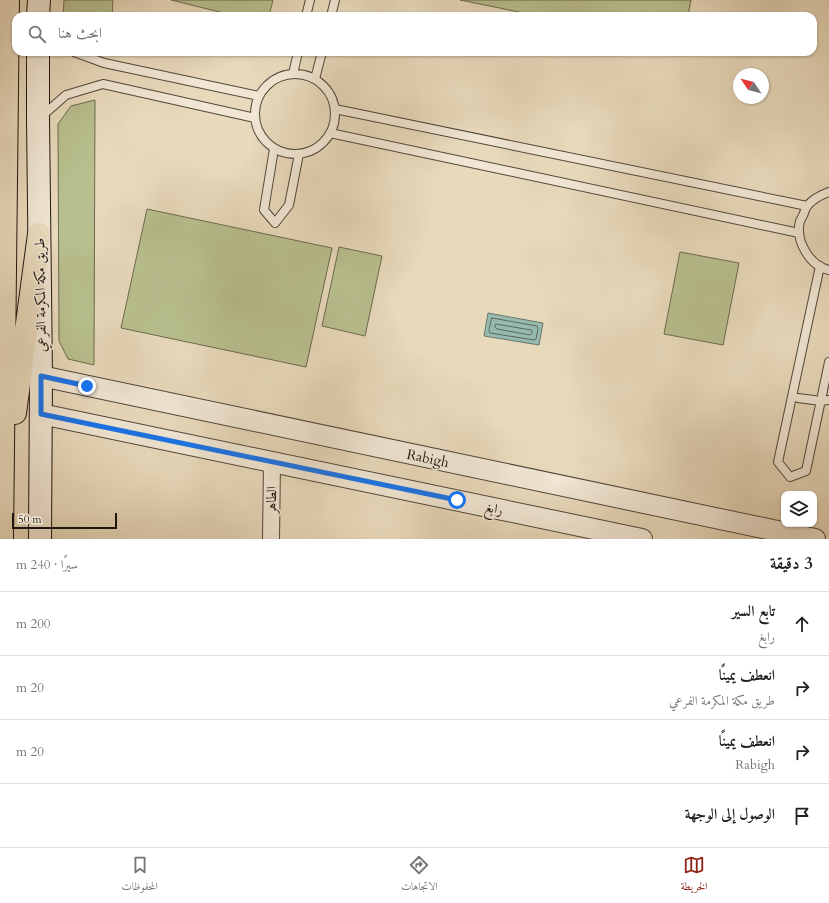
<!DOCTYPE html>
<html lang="ar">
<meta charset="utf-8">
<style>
body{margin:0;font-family:Cardo,Amiri,serif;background:#f6f6f6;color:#202124;direction:rtl}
.controls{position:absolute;right:12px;bottom:12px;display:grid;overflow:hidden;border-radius:8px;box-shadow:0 1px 3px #0004}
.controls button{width:36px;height:36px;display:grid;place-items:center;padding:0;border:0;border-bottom:1px solid #e0e0e0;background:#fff;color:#202124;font:20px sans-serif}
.compass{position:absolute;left:733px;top:68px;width:36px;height:36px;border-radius:50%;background:#fff;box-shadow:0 1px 3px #0004;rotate:305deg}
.scale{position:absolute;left:12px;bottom:10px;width:105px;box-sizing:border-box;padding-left:4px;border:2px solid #201610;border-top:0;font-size:11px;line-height:14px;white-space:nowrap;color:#201610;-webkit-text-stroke:3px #f0e6d3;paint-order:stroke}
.stop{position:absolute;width:12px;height:12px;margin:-9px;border:3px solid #1a73e8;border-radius:50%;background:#fff}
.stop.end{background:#1a73e8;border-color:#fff;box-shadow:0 1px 4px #0008}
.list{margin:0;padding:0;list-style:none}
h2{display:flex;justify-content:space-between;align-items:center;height:52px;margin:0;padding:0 16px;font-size:17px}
h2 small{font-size:13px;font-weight:400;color:#757577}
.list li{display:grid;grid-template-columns:26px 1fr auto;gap:12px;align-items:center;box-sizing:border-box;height:64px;padding:0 16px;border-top:1px solid #e0e0e0}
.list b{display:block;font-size:15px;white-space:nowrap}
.list p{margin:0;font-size:13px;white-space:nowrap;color:#757577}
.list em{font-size:13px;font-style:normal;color:#757577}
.icon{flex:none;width:22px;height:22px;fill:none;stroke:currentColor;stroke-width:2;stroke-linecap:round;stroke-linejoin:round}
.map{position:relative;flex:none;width:829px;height:539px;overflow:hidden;direction:ltr}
.search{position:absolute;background:#fff;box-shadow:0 1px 3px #0004;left:12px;right:12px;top:12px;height:44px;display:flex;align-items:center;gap:10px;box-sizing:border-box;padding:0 14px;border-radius:12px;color:#757577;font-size:15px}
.sheet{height:308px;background:#fff}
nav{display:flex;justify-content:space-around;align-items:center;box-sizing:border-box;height:56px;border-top:1px solid #e0e0e0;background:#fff;font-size:11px;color:#757577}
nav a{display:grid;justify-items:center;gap:2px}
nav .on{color:#8f2418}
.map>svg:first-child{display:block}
.green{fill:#b8bf8e;stroke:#6c6a4f}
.water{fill:#97baae;stroke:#67786f}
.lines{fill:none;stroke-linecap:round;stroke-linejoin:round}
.shore{stroke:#5c685f;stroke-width:1}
.service-casing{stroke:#52473b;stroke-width:10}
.minor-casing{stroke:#52473b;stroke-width:18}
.tertiary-casing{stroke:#52473b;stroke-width:22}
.secondary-casing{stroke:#201610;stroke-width:24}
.motorway-casing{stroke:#201610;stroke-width:24}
.service{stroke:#f0e6d3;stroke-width:8}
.minor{stroke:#f0e6d3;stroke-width:16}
.tertiary{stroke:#f0e6d3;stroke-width:20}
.secondary{stroke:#f0e6d3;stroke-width:22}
.motorway{stroke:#e8d9bb;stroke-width:22}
.route{stroke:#1a73e8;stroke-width:5}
.labels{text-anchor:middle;stroke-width:3;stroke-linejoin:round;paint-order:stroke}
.street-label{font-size:14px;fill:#201610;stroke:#f0e6d3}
</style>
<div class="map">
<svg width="829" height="539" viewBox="0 0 829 539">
<rect width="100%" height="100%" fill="#e8d9bb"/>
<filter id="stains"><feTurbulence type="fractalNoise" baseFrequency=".005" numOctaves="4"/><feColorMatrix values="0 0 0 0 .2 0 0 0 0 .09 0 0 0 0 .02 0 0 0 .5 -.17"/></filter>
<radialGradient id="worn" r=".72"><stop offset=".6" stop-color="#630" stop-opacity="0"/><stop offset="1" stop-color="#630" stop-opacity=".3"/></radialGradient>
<path class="green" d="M64 0H113L112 16H63Z
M171 0H273L269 16H236Z
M460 0H691L688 16H539Z
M95 100 94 365 68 359 59 341 58 124 71 106Z
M147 209 332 248 306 367 121 328Z
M339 247 382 256 365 336 322 326Z
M680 252 739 263 723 345 664 334Z"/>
<path class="water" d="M488 313 543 323 539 345 484 336Z"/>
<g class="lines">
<path class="shore" d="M492 318 537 326 538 328 536 339 534 340 490 333 489 331Z
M496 324 531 330 532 331V333L530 335 497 329 495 327Z"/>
<defs>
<path id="service" d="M306 16 310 0
M331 16 335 0
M74 52 104 63 259 96
M293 74 298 52
M255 114a40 40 0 1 1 80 0a40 40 0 1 1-80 0Z
M315 79 322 52
M335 109 807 206
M42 116 66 95 103 84 255 118
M330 133 799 233
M274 149 264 210 275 223 289 205 299 154
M829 192C821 195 814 198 808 205 806 207 805 210 804 213 803 216 801 219 800 221 795 241 810 266 829 270
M820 266 778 462 790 477 806 471 829 362
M798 398 821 401 829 400"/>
<path id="minor" d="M271 539 272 462"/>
<path id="tertiary" d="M41 376 815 539
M41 414 642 539"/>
<path id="secondary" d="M38 16 39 0
M38 52V119L41 376 40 539"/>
<path id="motorway" d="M15 413 39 234
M2 539 8 0"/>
</defs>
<use href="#service" class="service-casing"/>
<use href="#minor" class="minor-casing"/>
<use href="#tertiary" class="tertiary-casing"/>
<use href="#secondary" class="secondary-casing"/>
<use href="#motorway" class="motorway-casing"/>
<use href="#service" class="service"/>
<use href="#minor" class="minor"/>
<use href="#tertiary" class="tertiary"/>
<use href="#secondary" class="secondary"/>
<use href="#motorway" class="motorway"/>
</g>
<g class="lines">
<path class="route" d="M87 386 41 376V414L457 500"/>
</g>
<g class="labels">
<g class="street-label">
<text transform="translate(40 295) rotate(-91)" y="5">طريق مكة المكرمة الفرعي</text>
<text transform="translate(428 458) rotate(12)" y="5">Rabigh</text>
<text transform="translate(271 500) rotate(-89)" y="5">الطاهر</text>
<text transform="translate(494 508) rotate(12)" y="5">رابغ</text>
</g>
</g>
<rect width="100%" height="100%" filter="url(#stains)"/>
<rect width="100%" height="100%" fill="url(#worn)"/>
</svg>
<div class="controls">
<button><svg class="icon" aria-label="layers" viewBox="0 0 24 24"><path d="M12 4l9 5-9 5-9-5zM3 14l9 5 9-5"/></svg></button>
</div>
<svg class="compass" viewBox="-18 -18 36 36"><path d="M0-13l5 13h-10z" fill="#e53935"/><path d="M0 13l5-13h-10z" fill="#757577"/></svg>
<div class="scale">50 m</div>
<div class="stop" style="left:457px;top:500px"></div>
<div class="stop end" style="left:87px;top:386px"></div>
<div class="search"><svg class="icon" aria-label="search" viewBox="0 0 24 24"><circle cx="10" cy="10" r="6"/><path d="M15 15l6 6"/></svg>ابحث هنا</div>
</div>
<section class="sheet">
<h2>3 دقيقة<small>سيرًا · 240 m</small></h2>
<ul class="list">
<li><svg class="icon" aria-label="ahead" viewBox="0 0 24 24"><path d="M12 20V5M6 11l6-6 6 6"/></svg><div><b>تابع السير</b><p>رابغ</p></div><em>200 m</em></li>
<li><svg class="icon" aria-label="right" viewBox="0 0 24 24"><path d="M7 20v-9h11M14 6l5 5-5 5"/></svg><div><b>انعطف يمينًا</b><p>طريق مكة المكرمة الفرعي</p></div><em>20 m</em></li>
<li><svg class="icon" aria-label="right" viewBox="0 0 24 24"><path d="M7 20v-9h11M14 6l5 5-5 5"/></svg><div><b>انعطف يمينًا</b><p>Rabigh</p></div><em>20 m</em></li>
<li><svg class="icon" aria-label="arrive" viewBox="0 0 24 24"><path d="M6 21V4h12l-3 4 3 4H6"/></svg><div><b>الوصول إلى الوجهة</b></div></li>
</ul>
</section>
<nav>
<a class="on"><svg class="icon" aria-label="map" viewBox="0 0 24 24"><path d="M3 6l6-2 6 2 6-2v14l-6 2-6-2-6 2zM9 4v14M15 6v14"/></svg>الخريطة</a>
<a><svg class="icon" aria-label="directions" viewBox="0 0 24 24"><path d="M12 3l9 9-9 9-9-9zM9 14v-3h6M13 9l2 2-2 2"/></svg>الاتجاهات</a>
<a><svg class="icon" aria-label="saved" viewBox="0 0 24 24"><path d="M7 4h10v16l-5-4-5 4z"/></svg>المحفوظات</a>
</nav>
